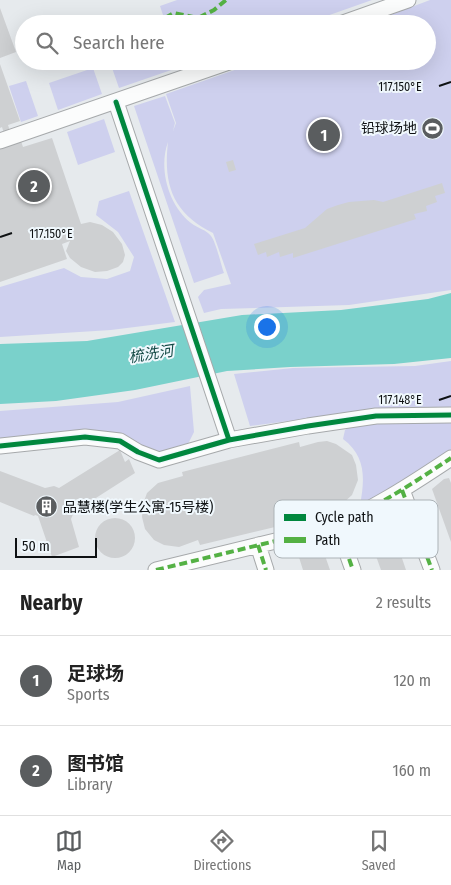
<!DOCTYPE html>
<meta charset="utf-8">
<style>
body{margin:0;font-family:"Fira Sans Condensed","Noto Sans SC",sans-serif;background:#f6f6f6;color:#222}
.scale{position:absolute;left:15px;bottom:12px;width:82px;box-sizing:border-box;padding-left:5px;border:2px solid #0e1113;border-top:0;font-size:14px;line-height:18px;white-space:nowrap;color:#0e1113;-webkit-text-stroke:4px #f0f8fd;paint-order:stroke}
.you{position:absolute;left:266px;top:326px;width:18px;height:18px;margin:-12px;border:4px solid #fff;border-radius:50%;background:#1a73e8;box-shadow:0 0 0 8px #1a73e833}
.badge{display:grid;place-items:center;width:32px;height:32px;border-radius:50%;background:#5a5d5f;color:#fff;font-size:16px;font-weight:700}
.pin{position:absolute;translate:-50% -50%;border:2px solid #fff;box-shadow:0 1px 5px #0006}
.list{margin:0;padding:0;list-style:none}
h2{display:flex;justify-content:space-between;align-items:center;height:65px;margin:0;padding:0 20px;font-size:21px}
h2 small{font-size:16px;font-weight:400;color:#767676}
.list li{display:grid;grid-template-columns:32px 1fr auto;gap:15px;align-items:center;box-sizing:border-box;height:90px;padding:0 20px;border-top:1px solid #e0e0e0}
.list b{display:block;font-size:19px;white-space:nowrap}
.list p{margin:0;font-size:16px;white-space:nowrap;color:#767676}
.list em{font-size:16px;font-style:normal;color:#767676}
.icon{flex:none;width:28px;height:28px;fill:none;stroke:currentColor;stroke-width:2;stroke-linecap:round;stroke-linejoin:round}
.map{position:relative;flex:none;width:451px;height:570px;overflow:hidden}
.search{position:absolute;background:#fff;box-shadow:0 5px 20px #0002;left:15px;right:15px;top:15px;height:55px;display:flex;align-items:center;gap:12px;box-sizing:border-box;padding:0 18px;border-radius:28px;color:#767676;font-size:19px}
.sheet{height:245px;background:#fff}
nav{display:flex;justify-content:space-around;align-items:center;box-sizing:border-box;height:70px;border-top:1px solid #e0e0e0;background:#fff;font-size:14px;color:#767676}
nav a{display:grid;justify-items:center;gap:2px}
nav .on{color:#5a5d5f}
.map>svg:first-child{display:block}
.green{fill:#ced0ee}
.water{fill:#7ad1cb}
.building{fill:#ced0d2}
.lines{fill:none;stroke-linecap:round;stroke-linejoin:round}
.minor-casing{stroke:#a6a9ab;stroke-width:17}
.minor{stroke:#fbfcfc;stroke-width:15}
.quiet{stroke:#54b144;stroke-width:4;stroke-dasharray:8 4;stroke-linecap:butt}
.cycleway-casing{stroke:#f0f8fd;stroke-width:8}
.cycleway{stroke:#00873e;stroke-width:5}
.ticks{fill:none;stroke:#0e1113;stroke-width:2}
.labels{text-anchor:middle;stroke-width:4;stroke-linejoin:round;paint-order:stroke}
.poi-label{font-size:14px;fill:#0e1113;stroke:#f0f8fd;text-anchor:end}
.water-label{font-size:15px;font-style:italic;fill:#134945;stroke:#f0f8fd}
.key{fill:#f0f8fd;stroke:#acb3b7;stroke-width:1}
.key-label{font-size:14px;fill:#0e1113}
.ticks-label{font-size:12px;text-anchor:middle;fill:#0e1113;stroke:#f0f8fd;stroke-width:4;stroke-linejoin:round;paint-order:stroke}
</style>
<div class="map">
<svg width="451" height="570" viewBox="0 0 451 570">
<rect width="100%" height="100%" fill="#e6eaed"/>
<path class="green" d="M177 0H372L304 24H166L160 6Z
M430 0H451V290L349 305 221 309 204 313 198 297 204 290 231 284 213 233C173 213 163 185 168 142 158 169 169 206 191 223 197 228 207 230 211 236 216 242 221 265 224 273L194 283 134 106 165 96 175 123 173 131 176 123 166 94 260 61H427V24H367Z
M112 61H178L180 67 119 88 110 62Z
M93 68 102 94 58 110 49 83Z
M26 81 38 116 21 122 9 86Z
M104 119 115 152 78 165 67 132Z
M129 191 175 322 111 330 0 337V287L64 268 81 277 107 279 130 271 134 257 118 232 96 215 99 201Z
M451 361V408L367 411 250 426 234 374 293 368 415 366Z
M190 386 194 432 187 446 160 456 130 442H0V411L118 402Z
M451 421V452L364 508 360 505C365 479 366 456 343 439L345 430 354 424Z"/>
<path class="water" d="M451 293V358L394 364 290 367 227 371 135 390 56 401 0 404V344L87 341 242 315 341 310 428 299Z"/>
<path class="building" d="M0 8 16 52 0 58Z
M0 64 20 121 8 125 14 144 21 141 23 147 52 138 81 224 90 222 102 225 113 232 122 244 125 255 123 262 118 267 107 271 95 272 81 267 70 258 66 251 70 241 62 244 67 259 0 282V149L8 146 2 127 0 128Z
M233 160 236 170 229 172 226 162Z
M442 183 445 193 435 196 437 202 426 206 427 211 414 214 416 219 293 258V253L280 257 279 252 267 257 266 252 258 255 254 244 305 228 327 209 338 205 349 202 374 200 383 202Z
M327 441 336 444 352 455 356 465 358 480 352 495 341 505 316 513 317 517 200 545 198 540 179 547 164 545 154 540 145 529 142 517 143 504 147 493 158 483 183 476 182 472 299 442 300 447 318 442Z
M120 450 125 462 129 459 135 473 74 512 71 519 79 547 52 557 38 516 35 515 34 516 0 502V471L45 488 54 486 59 488Z
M449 478 451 483V542L432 489 444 479Z
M95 538a20 20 0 1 1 40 0a20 20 0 1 1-40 0Z
M384 520 388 530 392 529 406 570H381L367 531 379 521Z
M312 546 322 547 330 570H303L297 551Z"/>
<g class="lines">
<defs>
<path id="minor" d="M340 24 408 0
M116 102 229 440
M0 141 232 61
M0 446 85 437 120 441 138 452 159 460 229 440 308 426 376 416 451 415
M402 490 432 570
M337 525 353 570
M258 545 266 570
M156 570 329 528C372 510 412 484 451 458"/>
</defs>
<use href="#minor" class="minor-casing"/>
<use href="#minor" class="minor"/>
<path class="quiet" d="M165 18 174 13 198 18 214 10 226 0
M402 490 432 570
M337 525 353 570
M258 545 266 570
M156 570 329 528C372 510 412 484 451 458"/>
<defs>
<path id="cycleway" d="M116 102 229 440
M0 446 85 437 120 441 138 452 159 460 229 440 308 426 376 416 451 415"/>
</defs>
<use href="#cycleway" class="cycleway-casing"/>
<use href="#cycleway" class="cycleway"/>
</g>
<path class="ticks" d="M439 86 451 82M0 237 12 233M439 400 451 396"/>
<defs>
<symbol id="stadium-disc" viewBox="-11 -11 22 22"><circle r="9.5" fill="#5a5d5f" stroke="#f0f8fd"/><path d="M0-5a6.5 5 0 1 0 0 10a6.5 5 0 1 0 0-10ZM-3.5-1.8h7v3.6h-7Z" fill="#fff"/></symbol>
<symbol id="building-disc" viewBox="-11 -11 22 22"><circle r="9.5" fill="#5a5d5f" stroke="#f0f8fd"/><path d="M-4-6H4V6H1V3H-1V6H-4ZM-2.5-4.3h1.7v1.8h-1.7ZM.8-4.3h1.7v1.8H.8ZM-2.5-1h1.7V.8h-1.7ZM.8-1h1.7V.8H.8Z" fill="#fff"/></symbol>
</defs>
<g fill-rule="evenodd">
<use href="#stadium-disc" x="420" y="116" width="25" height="25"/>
<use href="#building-disc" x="34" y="494" width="25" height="25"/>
</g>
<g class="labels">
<g class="poi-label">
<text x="417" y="133">铅球场地</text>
<text x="63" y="512" text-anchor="start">品慧楼(学生公寓-15号楼)</text>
</g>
<g class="water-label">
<text transform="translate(151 354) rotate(-9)" y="5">梳洗河</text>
</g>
</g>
<rect x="274" y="500" width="164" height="58" rx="8" class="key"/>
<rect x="284" y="514" width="22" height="7" fill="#00873e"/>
<rect x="284" y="537" width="22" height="6" fill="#54b144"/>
<g class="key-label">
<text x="315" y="522">Cycle path</text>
<text x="315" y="545">Path</text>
</g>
<g class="ticks-label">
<text x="400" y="91">117.150°E</text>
<text x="51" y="238">117.150°E</text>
<text x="400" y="404">117.148°E</text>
</g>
</svg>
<div class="scale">50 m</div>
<div class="you"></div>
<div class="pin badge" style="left:324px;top:135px">1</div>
<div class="pin badge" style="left:34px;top:186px">2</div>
<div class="search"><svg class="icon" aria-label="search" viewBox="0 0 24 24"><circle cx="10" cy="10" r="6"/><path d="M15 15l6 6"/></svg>Search here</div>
</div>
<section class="sheet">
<h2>Nearby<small>2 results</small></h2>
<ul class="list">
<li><span class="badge">1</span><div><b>足球场</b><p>Sports</p></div><em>120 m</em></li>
<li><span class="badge">2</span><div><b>图书馆</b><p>Library</p></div><em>160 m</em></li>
</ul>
</section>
<nav>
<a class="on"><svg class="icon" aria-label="map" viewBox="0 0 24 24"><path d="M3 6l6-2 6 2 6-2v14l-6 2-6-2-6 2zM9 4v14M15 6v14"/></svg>Map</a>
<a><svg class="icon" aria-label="directions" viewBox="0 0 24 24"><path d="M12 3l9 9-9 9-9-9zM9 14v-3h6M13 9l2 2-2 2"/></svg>Directions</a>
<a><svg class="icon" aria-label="saved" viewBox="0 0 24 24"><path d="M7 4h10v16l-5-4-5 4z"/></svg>Saved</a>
</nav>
